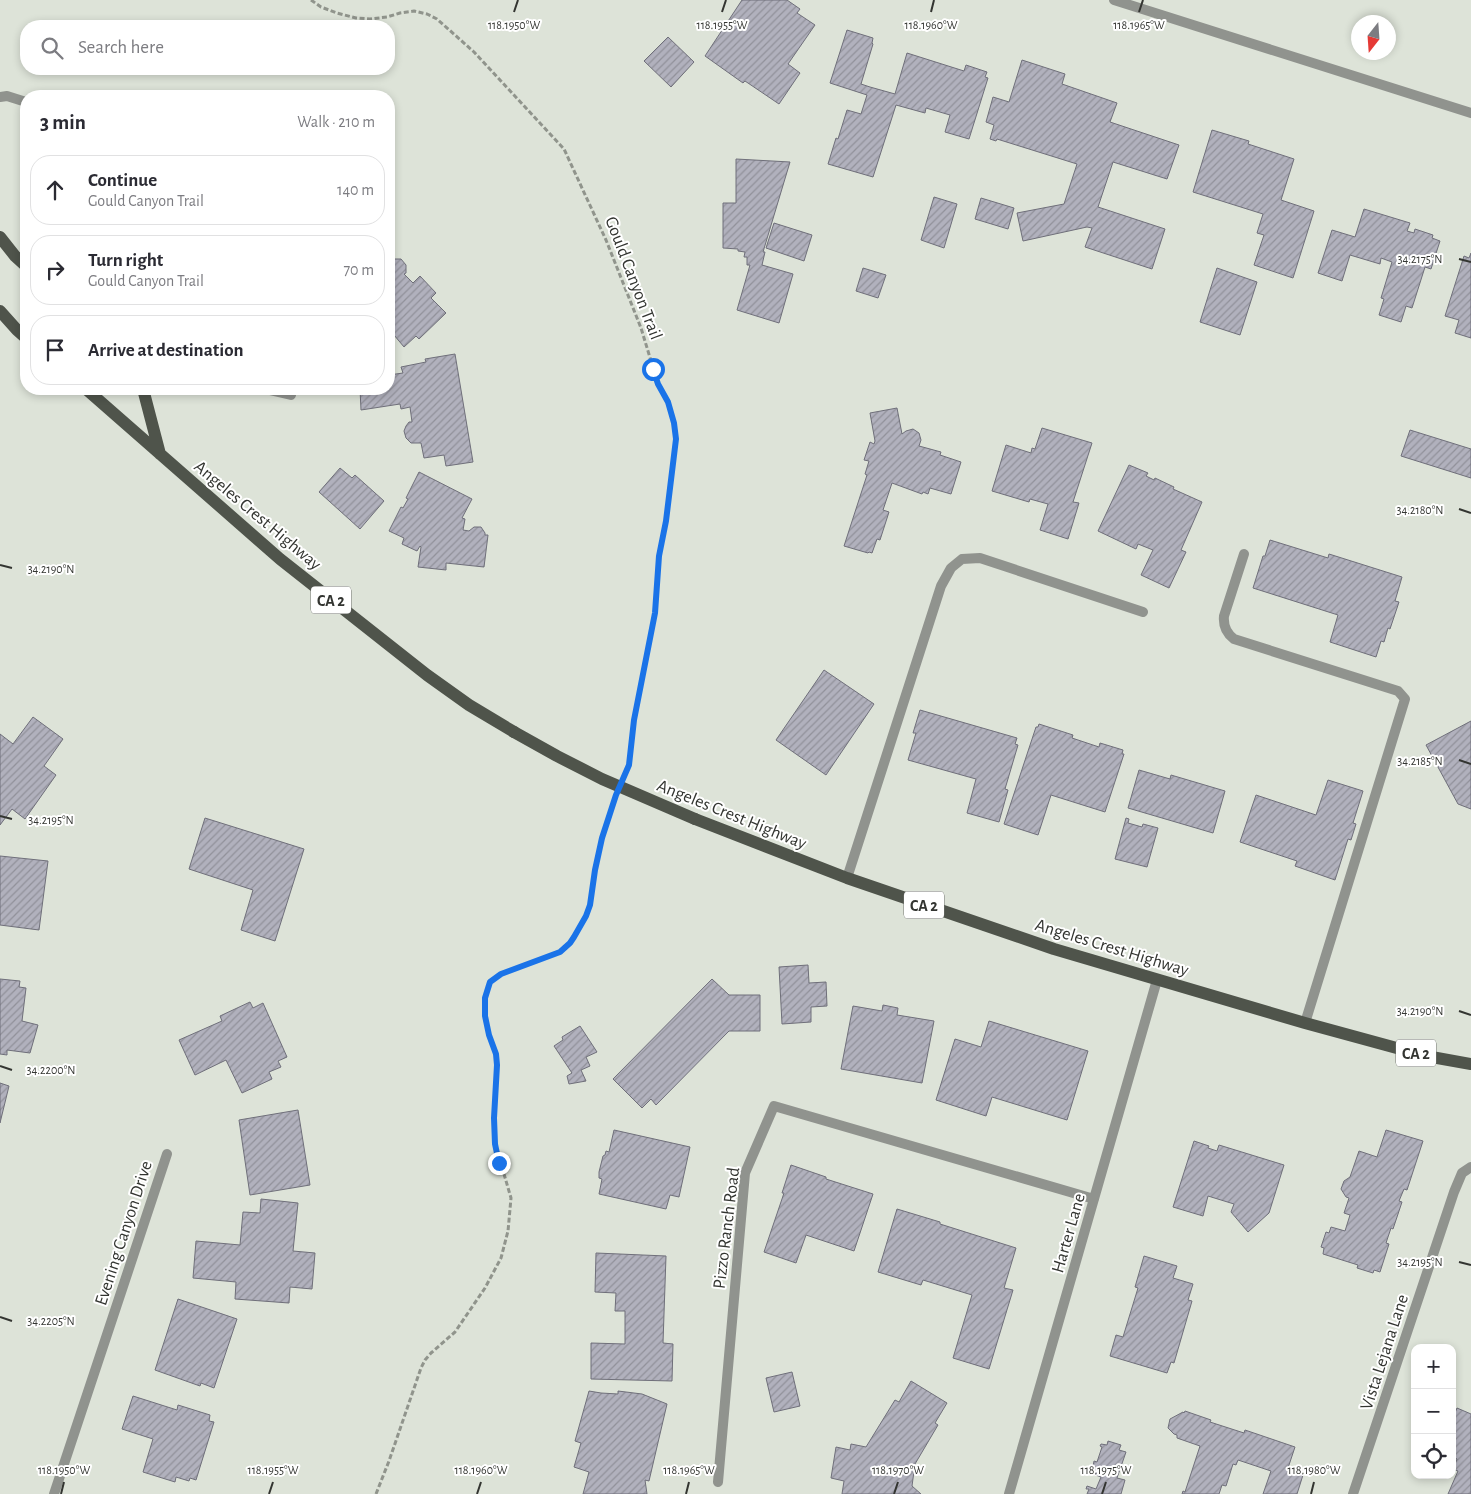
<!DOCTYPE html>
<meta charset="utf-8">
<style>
body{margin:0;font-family:"Alegreya Sans",sans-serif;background:#f7f7f7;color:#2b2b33}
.controls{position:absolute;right:15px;bottom:15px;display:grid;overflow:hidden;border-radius:10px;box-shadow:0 2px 8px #0003}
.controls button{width:45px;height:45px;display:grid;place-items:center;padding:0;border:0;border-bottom:1px solid #e1e1e2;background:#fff;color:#2b2b33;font:25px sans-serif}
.compass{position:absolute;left:1351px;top:15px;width:45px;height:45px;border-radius:50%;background:#fff;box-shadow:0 2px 8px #0003;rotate:197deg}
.stop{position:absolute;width:15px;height:15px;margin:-11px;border:4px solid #1a73e8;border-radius:50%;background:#fff}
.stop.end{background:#1a73e8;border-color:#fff;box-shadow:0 1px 5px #0008}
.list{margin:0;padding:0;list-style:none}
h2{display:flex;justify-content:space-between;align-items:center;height:65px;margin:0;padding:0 20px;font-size:21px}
h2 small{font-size:16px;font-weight:400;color:#7c7c81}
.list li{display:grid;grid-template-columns:32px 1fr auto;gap:15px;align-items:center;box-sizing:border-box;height:70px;margin:0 10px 10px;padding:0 10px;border:1px solid #e1e1e2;border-radius:20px}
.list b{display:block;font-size:19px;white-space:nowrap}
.list p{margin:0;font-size:16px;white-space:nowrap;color:#7c7c81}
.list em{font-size:16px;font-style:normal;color:#7c7c81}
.icon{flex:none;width:28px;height:28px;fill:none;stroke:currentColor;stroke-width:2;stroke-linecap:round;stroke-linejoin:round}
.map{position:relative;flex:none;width:1471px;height:1494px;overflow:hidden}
.search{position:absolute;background:#fff;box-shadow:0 2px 8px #0003;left:20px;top:20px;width:375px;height:55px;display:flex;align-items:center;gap:12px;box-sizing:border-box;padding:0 18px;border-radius:20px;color:#7c7c81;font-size:19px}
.panel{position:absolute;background:#fff;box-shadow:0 2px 8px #0003;left:20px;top:90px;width:375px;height:305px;border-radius:20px}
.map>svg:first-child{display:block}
.building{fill:url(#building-hatch);stroke:#6f6f7a}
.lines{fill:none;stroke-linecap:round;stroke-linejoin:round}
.path{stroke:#90948c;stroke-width:3;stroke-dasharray:5 2.5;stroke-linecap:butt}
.lane{stroke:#90938e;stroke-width:10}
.street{stroke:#90938e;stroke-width:10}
.primary{stroke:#4f544b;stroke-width:12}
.primary-bridge{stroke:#4f544b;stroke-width:12}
.route{stroke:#1a73e8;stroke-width:6}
.ticks{fill:none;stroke:#333531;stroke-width:2}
.labels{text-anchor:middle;stroke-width:4;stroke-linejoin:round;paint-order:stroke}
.shield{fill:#fff;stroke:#70726f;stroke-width:1}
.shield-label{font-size:16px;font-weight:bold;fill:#333531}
.street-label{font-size:18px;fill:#333531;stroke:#fff}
.ticks-label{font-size:12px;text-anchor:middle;fill:#333531;stroke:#fff;stroke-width:4;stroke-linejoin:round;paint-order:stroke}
</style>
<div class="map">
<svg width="1471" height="1494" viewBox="0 0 1471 1494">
<defs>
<pattern id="building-hatch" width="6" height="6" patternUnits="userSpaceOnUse" patternTransform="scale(1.25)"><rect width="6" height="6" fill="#b1b1bd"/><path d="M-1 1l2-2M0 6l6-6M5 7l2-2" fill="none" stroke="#91919a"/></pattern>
</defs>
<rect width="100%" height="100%" fill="#dde3d8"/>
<path class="building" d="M742 0H787L800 9 797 13 815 25 788 64 800 73 779 104 745 81 743 83 705 56Z
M847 30 873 38 872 43 873 44 861 84 870 87 895 94 907 53 964 71 966 65 987 72 985 77 988 78 969 139 945 132 950 115 926 108 925 113 896 105 873 177 828 164 836 138 838 139 847 110 861 114 867 95 830 83Z
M668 37 694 62 671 87 644 61Z
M1022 60 1065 74 1062 84 1117 103 1110 122 1179 145 1167 179 1113 162 1098 207 1165 229 1152 269 1085 247 1092 228 1087 227 1023 241 1017 213 1064 204 1077 164 997 139 996 141 990 139 994 125 986 122 993 97 1009 102Z
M1212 130 1249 141 1248 144 1294 159 1281 200 1314 211 1293 278 1254 265 1264 235 1257 233 1263 214 1193 192Z
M736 159 790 162 763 252H765L762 265 793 274 779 323 737 310 750 265H747V257H744L745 252 738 251V249L723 248V203H736Z
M934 197 957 204 944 248 921 240Z
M981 198 1014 208 1008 229 975 219Z
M1364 209 1410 223 1407 231 1414 233 1415 229 1433 235 1432 238 1440 241 1431 269 1425 267 1412 308 1406 306 1401 322 1379 315 1384 299 1381 298 1392 262 1381 258 1380 264 1350 255 1342 281 1318 273 1332 230 1355 237Z
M774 223 812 235 804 261 766 248Z
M389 253 394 259H401L406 265V273L404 274 413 283 420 276 436 293 431 298 446 313 419 339 416 336 404 347 389 329Z
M1471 253V338L1455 333 1459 320 1445 316 1464 256 1469 258Z
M863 268 886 275 878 298 856 291Z
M1217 268 1257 282 1240 335 1200 322Z
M455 354 473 462 446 466 444 455 424 458 421 443H411L406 438 404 431 406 426 409 422H412L410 407 401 409 400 404 361 410 360 389H389V375L403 373 401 367 426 362 425 359Z
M897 408 902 434 906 431 913 429 919 433 921 440 919 446 941 452 940 455 961 462 951 494 930 488 928 494 923 492 922 494 892 483 883 510 889 512 880 540 877 539 872 553 869 552 868 553 844 546 867 475 865 474 869 461 864 460 870 442 874 444 875 441 870 413Z
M1042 428 1092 443 1073 502 1079 503 1068 539 1040 530 1048 504 1030 499 1029 502 992 491 1006 445 1031 453 1032 448 1035 449Z
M1410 430 1471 449V478L1401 456Z
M1129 465 1148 473 1146 476 1154 480 1155 478 1174 487 1173 489 1202 502 1181 550 1186 552 1169 588 1141 575 1153 550 1138 544 1136 549 1098 531Z
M340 468 352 478 355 475 384 501 360 529 319 492Z
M419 472 472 499 462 518 465 519 463 530 469 531 474 527H481L485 533V535H488L484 567 446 563V570L418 567 421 547 420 546 417 551 402 544 404 538 389 531 401 507 403 508 408 499 406 498Z
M1270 540 1328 558 1329 554 1402 577 1395 601 1399 602 1390 629 1388 628 1384 642 1381 641 1376 657 1330 642 1338 615 1253 588 1263 556H1265Z
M824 670 874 704 826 775 776 740Z
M920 710 1017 738 1015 744 1018 745 1005 789 1008 790 999 822 967 813 976 779 908 760 916 733H913Z
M33 717 63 739 44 766 56 775 25 819 12 809 0 825V734L13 744Z
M1471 721V809L1458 804 1426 745Z
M1039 724 1073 735 1072 738 1099 747 1100 743 1123 750 1122 754H1124L1105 812 1051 795 1038 835 1004 824 1036 727H1038Z
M1139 770 1170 779 1171 775 1225 791 1213 833 1128 808Z
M1328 780 1363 791 1353 823 1356 824 1351 840 1348 839 1335 880 1295 866 1297 861 1240 842 1256 795 1316 815Z
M205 818 304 849 275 941 241 930 253 890 189 869Z
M1126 818 1129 819 1128 823 1142 827 1143 824 1158 828 1147 867 1115 859Z
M0 856 48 861 39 930 0 925Z
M808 965 809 983 826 982 827 1006 811 1007V1022L782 1024 779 967Z
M0 979 20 981 19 987 26 988 22 1021 38 1025 30 1053 7 1050V1055L0 1054Z
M712 979 729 995H760V1031H729L656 1105 651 1099 642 1108 613 1079Z
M250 1002 253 1008 263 1003 287 1057 278 1061 281 1067 269 1072 272 1079 242 1093 226 1060 195 1075 179 1040 222 1021 220 1016Z
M883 1005 898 1008 897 1015 934 1021 922 1083 841 1069 853 1006 882 1011Z
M989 1021 1088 1051 1067 1120 992 1097 986 1116 936 1100 955 1039 981 1047Z
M580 1026 597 1052 586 1057 590 1066 581 1070 586 1081 569 1084 567 1076 572 1073 554 1046 563 1040 562 1037Z
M0 1083 9 1086 0 1123Z
M298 1110 310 1185 250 1195 239 1120Z
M614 1130 690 1147 679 1197 670 1195 666 1209 599 1194 602 1179 599 1178V1172L603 1156 605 1155 606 1151 609 1152Z
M1386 1130 1423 1141 1407 1190 1404 1189 1399 1201 1402 1202 1393 1229 1391 1228 1386 1243 1389 1244 1380 1272 1374 1270 1373 1273 1357 1268 1358 1265 1323 1254 1324 1248 1321 1247 1326 1232 1329 1233 1331 1227 1345 1231 1350 1215 1344 1213 1349 1198 1346 1197 1341 1189 1344 1181 1350 1177 1359 1151 1377 1157Z
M1194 1141 1209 1146 1208 1148 1217 1151 1219 1145 1284 1165 1269 1213 1248 1232 1231 1212 1234 1204 1208 1196 1203 1216 1173 1207Z
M791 1165 826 1177V1179L873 1194 854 1251 806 1235 796 1263 764 1252 784 1193H782Z
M261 1199 298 1203 293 1251 315 1253 312 1289 290 1287 289 1303 235 1299 236 1282 193 1278 196 1241 240 1245 243 1212 260 1213Z
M897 1209 940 1222V1224L1016 1248 1004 1288 1013 1290 989 1369 953 1358 972 1295 923 1280 921 1285 878 1272Z
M596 1253 666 1256 663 1343 673 1344 672 1381 591 1379V1343L625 1344V1311H615L616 1293 595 1292Z
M1144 1256 1177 1266 1173 1278 1193 1284 1188 1300 1192 1301 1174 1363 1171 1362 1167 1373 1110 1356 1116 1335 1123 1337 1138 1288 1135 1287Z
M178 1299 237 1319 214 1388 201 1383 200 1386 155 1370Z
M792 1372 800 1406 774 1412 766 1378Z
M911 1381 947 1403 935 1423 938 1425 915 1464 912 1486 921 1494H842L844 1481 831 1478 836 1447 850 1450 851 1444 866 1447 895 1400 899 1402Z
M589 1391 601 1393 618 1394V1391L642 1394 667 1404 649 1481 645 1480 647 1494H583L589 1472 574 1467 581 1443 575 1441Z
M133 1396 177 1410 178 1405 210 1415 209 1421 214 1422 196 1480 190 1478 189 1481 176 1477 175 1482 143 1472 153 1439 122 1429Z
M1457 1408 1471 1414V1494H1448L1458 1471 1453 1469 1457 1459 1452 1456V1420Z
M1185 1411 1211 1420 1210 1422 1244 1433 1245 1430 1295 1447 1287 1471 1303 1475 1297 1494H1263L1271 1471 1238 1460 1236 1465 1233 1464 1226 1486 1222 1485 1219 1494H1182L1183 1491 1185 1492 1200 1446 1177 1438V1435L1174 1434 1168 1428 1170 1419 1183 1412 1184 1413Z
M1108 1441 1121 1445 1119 1450 1126 1452 1117 1478 1125 1480 1121 1494H1087L1089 1489H1086L1087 1486 1096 1489 1101 1477 1093 1474 1096 1467 1093 1466 1094 1461 1097 1462 1102 1447 1100 1446 1101 1444 1107 1445Z"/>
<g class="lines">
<path class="path" d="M311 0 321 7 337 13 356 18 370 19 387 17 400 13 414 11 427 14 437 19 474 52 564 149 606 240 641 328 658 384 667 402 674 423 676 439 666 521 659 556 655 613 634 720 631 752 628 768
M376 1494 389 1461 421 1368 425 1360 431 1353 455 1332 485 1288 501 1258 508 1231 511 1198 504 1174 499 1163 495 1144 494 1105 497 1065 496 1055 489 1035 485 1016V998L490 981 501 974 560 952 571 943 581 925 590 905 595 870 602 838 613 806"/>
<path class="lane" d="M1244 554 1224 616C1223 626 1226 633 1234 639L1398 691 1405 699 1305 1023
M847 878 941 586 951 568 962 559 980 558 1143 612"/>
<path class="street" d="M1114 0 1471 113
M0 97 7 96 26 102
M265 389 291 395
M718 1482 745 1173 774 1106 1094 1199
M54 1494 167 1154
M1009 1494 1157 980
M1353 1494 1454 1192 1462 1173 1471 1167"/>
<path class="primary" d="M0 237 15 256 26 266
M0 311 17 330 26 338
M86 389 280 559 427 675 469 705 514 732
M143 389 160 454
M695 819 847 878 1054 949 1305 1023 1426 1056 1471 1064"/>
<path class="primary-bridge" d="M514 732 557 756 602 779 695 819"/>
</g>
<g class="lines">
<path class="route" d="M499 1163 495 1144 494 1118 497 1065 496 1054 489 1035 485 1016V998L490 982 501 974 560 952 570 943 574 937 586 916 590 905 595 870 602 838 616 795 629 765 634 720 655 613 659 556 666 521 676 439 674 423 668 402 658 384 653 369"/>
</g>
<path class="ticks" d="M514 12 518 0M722 12 726 0M931 12 934 0M1139 12 1143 0M1459 259 1471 262M1459 509 1471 513M0 565 12 568M1459 760 1471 764M0 816 12 819M1459 1011 1471 1015M0 1066 12 1070M1459 1262 1471 1265M0 1317 12 1321M61 1494 64 1482M269 1494 273 1482M477 1494 481 1482M686 1494 689 1482M894 1494 898 1482M1102 1494 1106 1482M1311 1494 1314 1482"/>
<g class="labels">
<g class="shield">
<rect x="311" y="586.5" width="40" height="27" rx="4"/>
<rect x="904" y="891.5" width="40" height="27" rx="4"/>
<rect x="1396" y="1039.5" width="40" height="27" rx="4"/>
</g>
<g class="shield-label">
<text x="331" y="606">CA 2</text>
<text x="924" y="911">CA 2</text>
<text x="1416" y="1059">CA 2</text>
</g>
<g class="street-label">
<text transform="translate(634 278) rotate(69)" y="6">Gould Canyon Trail</text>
<text transform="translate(258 515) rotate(40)" y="6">Angeles Crest Highway</text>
<text transform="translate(732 814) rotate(22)" y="6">Angeles Crest Highway</text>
<text transform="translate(1112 947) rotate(17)" y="6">Angeles Crest Highway</text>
<text transform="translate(726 1228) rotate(-83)" y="6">Pizzo Ranch Road</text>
<text transform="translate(123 1233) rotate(-72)" y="6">Evening Canyon Drive</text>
<text transform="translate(1068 1233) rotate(-74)" y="6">Harter Lane</text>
<text transform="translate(1384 1352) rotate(-72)" y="6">Vista Lejana Lane</text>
</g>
</g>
<g class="ticks-label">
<text x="514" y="29">118.1950°W</text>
<text x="722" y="29">118.1955°W</text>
<text x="931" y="29">118.1960°W</text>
<text x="1139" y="29">118.1965°W</text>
<text x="1420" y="263">34.2175°N</text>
<text x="1420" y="514">34.2180°N</text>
<text x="51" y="573">34.2190°N</text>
<text x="1420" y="765">34.2185°N</text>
<text x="51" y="824">34.2195°N</text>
<text x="1420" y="1015">34.2190°N</text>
<text x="51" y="1074">34.2200°N</text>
<text x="1420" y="1266">34.2195°N</text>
<text x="51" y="1325">34.2205°N</text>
<text x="64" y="1474">118.1950°W</text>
<text x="273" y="1474">118.1955°W</text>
<text x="481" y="1474">118.1960°W</text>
<text x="689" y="1474">118.1965°W</text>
<text x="898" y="1474">118.1970°W</text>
<text x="1106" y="1474">118.1975°W</text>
<text x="1314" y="1474">118.1980°W</text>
</g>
</svg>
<div class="controls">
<button>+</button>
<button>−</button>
<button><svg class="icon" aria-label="locate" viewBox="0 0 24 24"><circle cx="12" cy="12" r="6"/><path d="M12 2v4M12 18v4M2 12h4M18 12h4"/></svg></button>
</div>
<svg class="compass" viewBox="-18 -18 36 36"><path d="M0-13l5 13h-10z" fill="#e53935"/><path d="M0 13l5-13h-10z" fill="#7c7c81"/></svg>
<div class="stop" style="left:653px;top:369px"></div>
<div class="stop end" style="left:499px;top:1163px"></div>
<div class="search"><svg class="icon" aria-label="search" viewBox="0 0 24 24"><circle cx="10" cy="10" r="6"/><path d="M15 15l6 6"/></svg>Search here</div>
<section class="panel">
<h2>3 min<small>Walk · 210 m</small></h2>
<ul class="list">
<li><svg class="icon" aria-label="ahead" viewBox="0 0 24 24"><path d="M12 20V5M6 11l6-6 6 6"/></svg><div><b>Continue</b><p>Gould Canyon Trail</p></div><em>140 m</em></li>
<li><svg class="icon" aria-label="right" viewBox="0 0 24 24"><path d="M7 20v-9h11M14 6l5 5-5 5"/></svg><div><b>Turn right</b><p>Gould Canyon Trail</p></div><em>70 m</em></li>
<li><svg class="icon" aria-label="arrive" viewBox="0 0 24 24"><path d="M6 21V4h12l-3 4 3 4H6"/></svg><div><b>Arrive at destination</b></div></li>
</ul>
</section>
</div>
